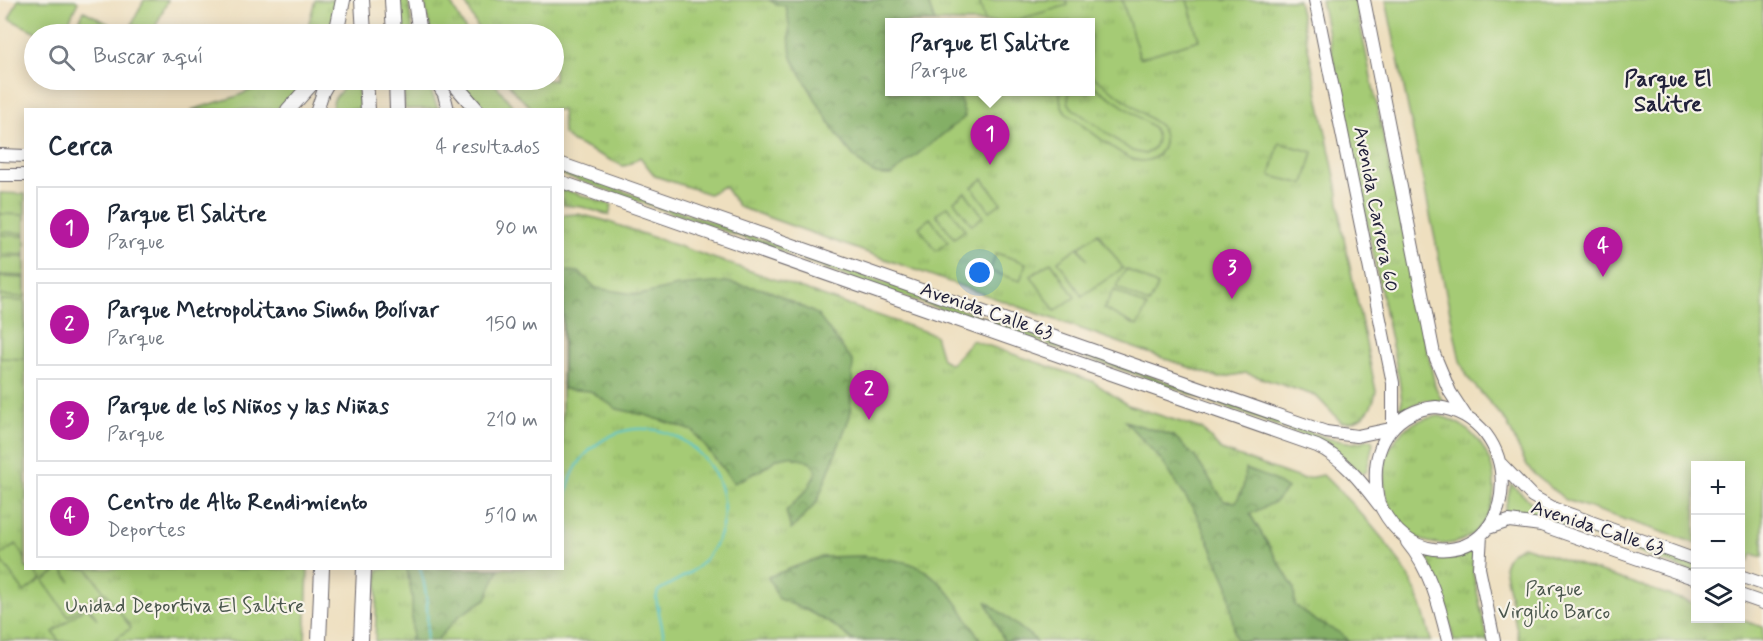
<!DOCTYPE html>
<html lang="es">
<meta charset="utf-8">
<style>
body{margin:0;font-family:Mynerve,sans-serif;background:#f2f2f3;color:#1f2937}
.controls{position:absolute;right:18px;bottom:18px;display:grid;overflow:hidden;border-radius:0px;box-shadow:0 3px 15px #0003}
.controls button{width:54px;height:54px;display:grid;place-items:center;padding:0;border:0;border-bottom:2px solid #e0e1e3;background:#fff;color:#1f2937;font:30px sans-serif}
.you{position:absolute;left:980px;top:273px;width:21px;height:21px;margin:-15px;border:4px solid #fff;border-radius:50%;background:#1a73e8;box-shadow:0 0 0 9px #1a73e833}
.badge{display:grid;place-items:center;width:39px;height:39px;border-radius:50%;background:#b5179e;color:#fff;font-size:20px;font-weight:700}
.pin{position:absolute;translate:-50% -50px;filter:drop-shadow(0 2px 3px #0008)}
.pin::after{content:'';position:absolute;top:32px;width:21px;height:18px;background:inherit;clip-path:polygon(0 0,100% 0,50% 100%)}
.popup{position:absolute;left:885px;top:18px;width:210px;height:78px;box-sizing:border-box;display:grid;place-content:center;border-radius:0px;background:#fff;filter:drop-shadow(0 2px 4px #0005);font-size:20px;white-space:nowrap;color:#747a83}
.popup b{font-size:22px;color:#1f2937}
.popup::after{content:'';position:absolute;left:50%;top:100%;margin-left:-12px;border:12px solid transparent;border-top-color:#fff}
.list{margin:0;padding:0;list-style:none}
h2{display:flex;justify-content:space-between;align-items:center;height:78px;margin:0;padding:0 24px;font-size:26px}
h2 small{font-size:20px;font-weight:400;color:#747a83}
.list li{display:grid;grid-template-columns:39px 1fr auto;gap:18px;align-items:center;box-sizing:border-box;height:84px;margin:0 12px 12px;padding:0 12px;border:2px solid #e0e1e3;border-radius:0px}
.list b{display:block;font-size:22px;white-space:nowrap}
.list p{margin:0;font-size:20px;white-space:nowrap;color:#747a83}
.list em{font-size:20px;font-style:normal;color:#747a83}
.icon{flex:none;width:33px;height:33px;fill:none;stroke:currentColor;stroke-width:2;stroke-linecap:round;stroke-linejoin:round}
.map{position:relative;flex:none;width:1763px;height:641px;overflow:hidden}
.search{position:absolute;background:#fff;box-shadow:0 3px 15px #0003;left:24px;top:24px;width:540px;height:66px;display:flex;align-items:center;gap:15px;box-sizing:border-box;padding:0 21px;border-radius:33px;color:#747a83;font-size:22px}
.panel{position:absolute;background:#fff;box-shadow:0 3px 15px #0003;left:24px;top:108px;width:540px;height:462px;border-radius:0px}
.map>svg:first-child{display:block}
.grass{fill:url(#grass-tufts);stroke:#647658;stroke-width:1.5;fill-rule:evenodd}
.forest{fill:url(#forest-crowns);stroke:#536850;stroke-width:1.5}
.pitch{fill:#a5cb75;stroke:#647658;stroke-width:1.5}
.lines{fill:none;stroke-linecap:round;stroke-linejoin:round}
.stream{stroke:#59c6cf;stroke-width:2}
.secondary-casing{stroke:#696469;stroke-width:14}
.primary-casing{stroke:#696469;stroke-width:16}
.secondary{stroke:#fff;stroke-width:12}
.primary{stroke:#fff;stroke-width:14}
.labels{text-anchor:middle;stroke-width:4.5;stroke-linejoin:round;paint-order:stroke}
.street-label{font-size:20px;fill:#22223b;stroke:#f7f3e8}
.park-label{font-size:20px;fill:#49554c;stroke:#f7f3e8}
.quarter-label{font-size:22px;font-weight:bold;fill:#22223b;stroke:#f7f3e8}
</style>
<div class="map">
<svg width="1763" height="641" viewBox="0 0 1763 641">
<defs>
<pattern id="grass-tufts" width="24" height="20" patternUnits="userSpaceOnUse" patternTransform="scale(1.5)"><rect width="24" height="20" fill="#a5cb75"/><path d="M3 7l-1-3M5 7V3M7 7l1-3M15 17l-1-3M17 17v-4M19 17l1-3" fill="none" stroke="#8eae66"/></pattern>
<pattern id="forest-crowns" width="20" height="18" patternUnits="userSpaceOnUse" patternTransform="scale(1.5)"><rect width="20" height="18" fill="#84af66"/><path d="M2 6a3 3 0 1 1 6 0M12 15a3 3 0 1 1 6 0" fill="none" stroke="#6c8e55"/></pattern>
</defs>
<rect width="100%" height="100%" fill="#f7f3e8"/>
<filter id="ink" filterUnits="userSpaceOnUse"><feTurbulence type="fractalNoise" baseFrequency=".0167" numOctaves="2"/><feDisplacementMap in="SourceGraphic" scale="12" xChannelSelector="R" yChannelSelector="G"/><feConvolveMatrix kernelMatrix="1 2 1 2 8 2 1 2 1" color-interpolation-filters="sRGB"/></filter>
<filter id="wash" filterUnits="userSpaceOnUse"><feTurbulence type="fractalNoise" baseFrequency=".008" numOctaves="4" result="noise"/><feDisplacementMap in="SourceGraphic" scale="24" xChannelSelector="R" yChannelSelector="G"/><feGaussianBlur stdDeviation="1.35" result="paint"/><feColorMatrix in="noise" values="0 0 0 0 0 0 0 0 0 0 0 0 0 0 0 0 0 1.4 0 .05"/><feComposite in="paint" operator="in"/></filter>
<g filter="url(#wash)">
<rect width="100%" height="100%" fill="#eedfbf"/>
<path class="grass" d="M315 0H335L330 34H306Z
M397 0H408L413 34H399Z
M424 0H449L468 34H431Z
M464 0H1298L1337 186 1342 229 1376 391C1373 410 1361 424 1341 422L1316 396 1246 373 1219 378 739 207 724 186 709 194 655 176 640 157 628 165 623 166 573 142 563 134 562 110 533 109 515 93 506 80H554V34H481ZM890 22H1090V92H890Z
M1321 0H1355L1435 386 1443 402 1425 400 1399 410 1402 401 1399 379Z
M84 11 119 29 117 34H80L74 31Z
M274 80H307L293 96 276 109 191 110 235 97Z
M350 80H357L360 109H332L334 99Z
M403 80 422 81 431 91 438 109H405Z
M456 80H492L515 109H484L470 96Z
M563 170 1330 439 1353 443 1371 439 1373 443 1367 469 1365 473H1362L1321 442 1147 378 866 284 779 250 563 175Z
M562 189 612 205 609 215 582 207 563 205Z
M0 193 25 194 26 568 308 569 305 641H0Z
M578 214 603 220 935 335 942 359 951 364 972 340 1092 381 1128 405 1202 429 1221 450 1302 479 1323 475C1355 506 1388 540 1410 579 1420 598 1426 620 1431 641H375L378 569 562 568V215Z
M1440 416C1488 428 1512 488 1479 528 1471 538 1456 544 1443 544 1373 544 1357 423 1440 416Z
M1511 484 1532 503 1566 520 1695 565V573L1536 516 1526 514 1503 517Z
M1523 546 1695 604 1696 618 1738 619 1763 627V641H1519L1504 567C1507 555 1512 551 1523 546Z
M1474 550 1473 573 1488 641H1454L1443 597 1427 556C1445 562 1458 559 1474 550Z"/>
<path class="forest" d="M769 0H927L935 22H890V92H958L965 117 891 175C886 175 881 175 876 174 847 163 809 87 793 60 786 44 793 24 785 6L776 4Z
M563 271 579 272 596 288 640 295 678 286 726 282 768 290 817 314 853 362 850 416 817 502 791 530 786 511 806 491 817 472 811 462 789 456 778 458 761 470 734 483 693 431 645 415 617 409 590 391 563 389Z
M1125 421 1174 436 1195 457 1224 501 1236 502 1243 488 1246 469 1272 479 1287 489 1275 502 1250 514 1294 588 1295 605 1316 621 1341 633 1348 641H1239L1235 637 1228 586 1196 513 1162 461Z
M864 556C877 558 892 559 905 562 942 571 962 611 981 641H854L833 625 806 610 779 599 768 577 821 557Z
M407 569V568L499 569 486 599 459 616 436 641H409L412 636V597Z
M986 601 1037 641H1004Z"/>
<path class="pitch" d="M18 0H75L78 2 63 34H40L9 19Z
M144 0H168L152 34 132 24Z
M979 0H1066L1068 5 1010 22H985Z
M1122 0H1187L1199 40 1140 58Z
M1386 0H1763V557L1752 554 1749 561 1741 558 1740 466H1696L1695 543 1566 500 1534 474 1527 466 1506 421 1468 378 1460 361Z
M1091 75 1160 126C1165 134 1166 144 1160 152 1153 162 1139 163 1130 158 1110 148 1086 127 1067 114 1061 107 1059 101 1060 92H1069L1068 102 1072 108 1132 151 1145 154C1157 149 1160 138 1153 127L1091 84Z
M1279 143 1313 152 1304 184 1270 176Z
M983 179 1001 203 990 211 972 187Z
M965 192 983 216 972 225 954 201Z
M948 206 965 230 954 238 936 214Z
M0 214 25 215V233L0 232Z
M930 218 948 242 936 251 919 227Z
M1098 233 1123 268 1082 296 1058 261 1078 247 1087 260 1079 247Z
M0 235 25 236V255L0 254Z
M996 253 1026 263 1020 281 990 271Z
M0 257H25V276L0 275Z
M1051 262 1075 297 1055 311 1031 276Z
M1126 269 1158 286 1149 304 1116 287Z
M0 277 25 278V297L0 296Z
M1114 290 1147 307 1137 326 1104 309Z
M0 300 25 301 24 359 0 358Z
M16 544 25 558 26 568 33 569 41 579 24 592 0 559V556Z
M61 568 71 582 62 569H88L104 591 68 616 43 581Z
M106 593 131 628 112 641H59L53 632 87 606 97 619 88 605Z"/>
<g class="lines">
<path class="stream" d="M562 545C573 534 565 520 566 506 566 484 575 464 591 449 663 386 764 483 707 557 695 573 674 581 658 591L656 599 665 641
M420 568C428 593 429 616 426 641"/>
</g>
</g>
<g filter="url(#ink)">
<g class="lines">
<defs>
<path id="secondary" d="M1315 0 1393 383V426
M1364 0 1434 354 1450 392 1465 415
M435 80 444 94 448 110
M317 110 323 92 330 80
M0 155 26 156
M562 164 1326 432 1357 436 1390 429
M0 175H26
M562 182 1317 446C1343 458 1362 483 1379 505
M1436 407C1526 417 1522 558 1434 549 1410 546 1393 529 1382 509 1377 502 1376 492 1376 483 1373 443 1396 410 1436 407Z
M1501 464 1532 496 1555 509 1696 560
M1488 528 1509 521 1541 525 1696 579
M1481 535 1479 568 1494 641
M1407 542C1430 569 1440 607 1448 641
M1740 576 1763 584
M1740 595 1763 603"/>
<path id="primary" d="M362 0 364 34
M392 0 394 34
M415 0 420 34
M336 34 343 0
M366 80 368 110
M396 80 397 110
M451 80 477 110
M288 110 315 80
M319 641 322 568
M361 641 364 568"/>
</defs>
<use href="#secondary" class="secondary-casing"/>
<use href="#primary" class="primary-casing"/>
<use href="#secondary" class="secondary"/>
<use href="#primary" class="primary"/>
</g>
</g>
<g class="labels">
<g class="street-label">
<text transform="translate(1377 209) rotate(79)" y="7">Avenida Carrera 60</text>
<text transform="translate(987 310) rotate(19)" y="7">Avenida Calle 63</text>
<text transform="translate(1598 527) rotate(18)" y="7">Avenida Calle 63</text>
</g>
<g class="park-label">
<text x="1554" y="595">Parque<tspan x="1554" dy="23">Virgilio Barco</tspan></text>
<text x="185" y="612">Unidad Deportiva El Salitre</text>
</g>
<g class="quarter-label">
<text x="1668" y="86">Parque El<tspan x="1668" dy="25">Salitre</tspan></text>
</g>
</g>
</svg>
<div class="controls">
<button>+</button>
<button>−</button>
<button><svg class="icon" aria-label="layers" viewBox="0 0 24 24"><path d="M12 4l9 5-9 5-9-5zM3 14l9 5 9-5"/></svg></button>
</div>
<div class="you"></div>
<div class="pin badge" style="left:990px;top:165px">1</div>
<div class="popup"><b>Parque El Salitre</b>Parque</div>
<div class="pin badge" style="left:869px;top:420px">2</div>
<div class="pin badge" style="left:1232px;top:299px">3</div>
<div class="pin badge" style="left:1603px;top:277px">4</div>
<div class="search"><svg class="icon" aria-label="search" viewBox="0 0 24 24"><circle cx="10" cy="10" r="6"/><path d="M15 15l6 6"/></svg>Buscar aquí</div>
<section class="panel">
<h2>Cerca<small>4 resultados</small></h2>
<ul class="list">
<li><span class="badge">1</span><div><b>Parque El Salitre</b><p>Parque</p></div><em>90 m</em></li>
<li><span class="badge">2</span><div><b>Parque Metropolitano Simón Bolívar</b><p>Parque</p></div><em>150 m</em></li>
<li><span class="badge">3</span><div><b>Parque de los Niños y las Niñas</b><p>Parque</p></div><em>210 m</em></li>
<li><span class="badge">4</span><div><b>Centro de Alto Rendimiento</b><p>Deportes</p></div><em>510 m</em></li>
</ul>
</section>
</div>
